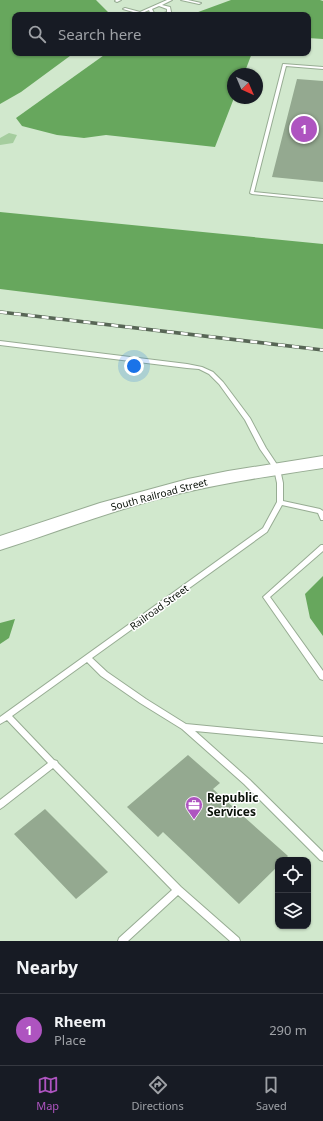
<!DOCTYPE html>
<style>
body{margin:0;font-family:"Noto Sans",sans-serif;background:#20242c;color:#f1f3f6}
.controls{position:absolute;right:12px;bottom:12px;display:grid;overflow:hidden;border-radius:8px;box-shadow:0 1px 3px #0004}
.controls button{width:36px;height:36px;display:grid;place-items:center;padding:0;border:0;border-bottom:1px solid #363941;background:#171b24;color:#f1f3f6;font:20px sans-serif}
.compass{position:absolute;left:227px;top:68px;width:36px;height:36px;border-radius:50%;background:#171b24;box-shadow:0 1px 3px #0004;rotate:136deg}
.you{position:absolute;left:134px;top:366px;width:14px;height:14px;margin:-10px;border:3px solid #fff;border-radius:50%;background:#1a73e8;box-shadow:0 0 0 6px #1a73e833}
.badge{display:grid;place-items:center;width:26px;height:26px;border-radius:50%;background:#ae54c0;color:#fff;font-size:13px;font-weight:700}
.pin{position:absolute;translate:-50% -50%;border:2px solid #fff;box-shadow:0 1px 4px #0006}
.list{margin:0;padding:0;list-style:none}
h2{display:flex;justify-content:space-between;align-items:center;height:52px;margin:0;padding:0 16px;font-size:17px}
h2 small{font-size:13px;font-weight:400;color:#9ea1a6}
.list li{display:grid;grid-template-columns:26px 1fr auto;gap:12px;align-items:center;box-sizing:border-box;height:72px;padding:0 16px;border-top:1px solid #363941}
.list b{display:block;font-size:15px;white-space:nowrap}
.list p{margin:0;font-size:13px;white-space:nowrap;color:#9ea1a6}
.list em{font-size:13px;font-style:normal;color:#9ea1a6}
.icon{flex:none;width:22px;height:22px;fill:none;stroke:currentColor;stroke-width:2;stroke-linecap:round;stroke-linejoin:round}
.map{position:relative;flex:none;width:323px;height:941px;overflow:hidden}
.search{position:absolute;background:#171b24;box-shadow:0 1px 3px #0004;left:12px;right:12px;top:12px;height:44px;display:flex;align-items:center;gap:10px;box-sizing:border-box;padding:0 14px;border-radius:8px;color:#9ea1a6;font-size:15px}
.sheet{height:124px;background:#171b24}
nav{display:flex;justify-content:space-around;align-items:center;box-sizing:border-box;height:56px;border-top:1px solid #363941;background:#171b24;font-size:11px;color:#9ea1a6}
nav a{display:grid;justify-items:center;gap:2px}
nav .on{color:#ae54c0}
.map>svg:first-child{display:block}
.green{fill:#a5cd9e}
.water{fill:#67a75d}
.building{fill:#94a990}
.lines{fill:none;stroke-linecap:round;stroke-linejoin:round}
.lane-casing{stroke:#97ac93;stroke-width:2}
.secondary-casing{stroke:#97ac93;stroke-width:2}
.lane{fill:#fff;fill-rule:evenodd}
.secondary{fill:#fff;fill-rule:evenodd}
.rail-casing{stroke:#586656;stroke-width:3.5}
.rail{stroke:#fff;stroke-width:2.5;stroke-dasharray:7;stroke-linecap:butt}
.labels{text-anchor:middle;stroke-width:3;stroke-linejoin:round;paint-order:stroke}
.street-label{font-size:10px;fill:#0a1209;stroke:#fff}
.near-poi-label{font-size:12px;font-weight:bold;fill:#0a1209;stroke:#fff;text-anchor:start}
</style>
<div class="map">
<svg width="323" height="941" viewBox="0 0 323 941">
<rect width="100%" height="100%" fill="#d1e8cd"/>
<path class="green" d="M9 133 17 135 13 143 0 145V138Z"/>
<path class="water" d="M0 0H96L111 15H15V53H74L21 92 0 104Z
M231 0H320L323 1V39L308 38V15H190Z
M107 53H252L244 74H233V98H234L215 147 106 135 84 138 57 135 22 126 16 118Z
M0 212 323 244V329L0 289Z
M323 576V636L310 618 305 594Z
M15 619 9 638 0 644V623Z"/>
<path class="building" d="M297 79 323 81V182L272 177Z
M188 755 220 783 213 789 288 856 284 860H278V866L239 904 163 832 158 837 127 807Z
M45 809 108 872 76 899 14 834Z"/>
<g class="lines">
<defs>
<path id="lane" d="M116 0H121L117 2 115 1Z
M167 0H172L162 5 170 7 171 12 166 15H151L149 10 140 14 123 9 125 8 140 12ZM159 6 167 9V12L162 14 154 13 152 9Z
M181 0H188L201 3 199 4Z
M283 64 323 67V69L286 66 254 192 323 199V201L252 194 250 193Z
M0 341 187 364 202 367 213 372 223 382 250 418 266 448 280 469 283 483V501L320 509 323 511V520H321L318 513 282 505 267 532 92 658 107 672 146 699 186 724 323 737V743L195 731 250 780 323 852V861L320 860 244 784 182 729 140 703 101 676 87 662 12 716 54 760 57 761 58 763 181 887 239 938 240 941H230L178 895 128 941H118L119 938 172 890 53 768 3 807 0 809V800L48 763 7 720 0 724V717L263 528 277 502V483L274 469 260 449 245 420 219 384 209 374 199 369 187 368 0 345Z
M321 545H323V551L270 597 323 671V680L320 679 263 597Z"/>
<path id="secondary" d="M323 456V468C269 476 215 484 162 498 107 512 54 533 0 550V536L100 503 188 479 228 471Z"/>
</defs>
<use href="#lane" class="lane-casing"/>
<use href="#secondary" class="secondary-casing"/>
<use href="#lane" class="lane"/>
<use href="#secondary" class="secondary"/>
<defs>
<path id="rail" d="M0 312 323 350"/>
</defs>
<use href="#rail" class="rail-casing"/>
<use href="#rail" class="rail"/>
</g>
<defs>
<symbol id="office-pin" viewBox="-11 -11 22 30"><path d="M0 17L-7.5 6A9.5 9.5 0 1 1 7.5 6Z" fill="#ae54c0" stroke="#fff"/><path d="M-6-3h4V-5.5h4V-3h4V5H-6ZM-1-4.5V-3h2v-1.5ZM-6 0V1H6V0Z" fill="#fff"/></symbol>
</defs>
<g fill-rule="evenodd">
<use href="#office-pin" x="184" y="795" width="20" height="27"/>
</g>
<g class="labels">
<g class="street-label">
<text transform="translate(159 494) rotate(-15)" y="4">South Railroad Street</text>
<text transform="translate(159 607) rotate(-36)" y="4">Railroad Street</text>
</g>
<g class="near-poi-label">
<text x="207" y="802">Republic<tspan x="207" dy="14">Services</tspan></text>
</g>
</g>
</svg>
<div class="controls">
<button><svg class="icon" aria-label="locate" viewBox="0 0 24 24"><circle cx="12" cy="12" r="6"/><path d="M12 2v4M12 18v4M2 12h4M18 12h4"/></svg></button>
<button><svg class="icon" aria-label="layers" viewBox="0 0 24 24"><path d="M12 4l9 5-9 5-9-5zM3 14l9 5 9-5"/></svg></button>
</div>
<svg class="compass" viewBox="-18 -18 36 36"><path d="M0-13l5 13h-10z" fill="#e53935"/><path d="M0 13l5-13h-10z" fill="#9ea1a6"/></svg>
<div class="you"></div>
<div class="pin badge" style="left:304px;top:129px">1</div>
<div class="search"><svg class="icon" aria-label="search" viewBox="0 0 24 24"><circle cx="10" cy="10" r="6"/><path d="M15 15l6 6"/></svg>Search here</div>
</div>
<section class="sheet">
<h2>Nearby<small></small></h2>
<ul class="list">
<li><span class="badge">1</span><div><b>Rheem</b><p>Place</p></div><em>290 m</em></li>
</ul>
</section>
<nav>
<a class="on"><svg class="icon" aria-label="map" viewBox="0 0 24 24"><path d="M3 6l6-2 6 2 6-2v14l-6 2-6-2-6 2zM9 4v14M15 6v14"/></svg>Map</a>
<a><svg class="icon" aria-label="directions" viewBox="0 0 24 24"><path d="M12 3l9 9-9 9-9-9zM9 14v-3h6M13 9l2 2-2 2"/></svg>Directions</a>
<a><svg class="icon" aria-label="saved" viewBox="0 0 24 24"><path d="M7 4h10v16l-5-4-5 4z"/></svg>Saved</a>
</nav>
